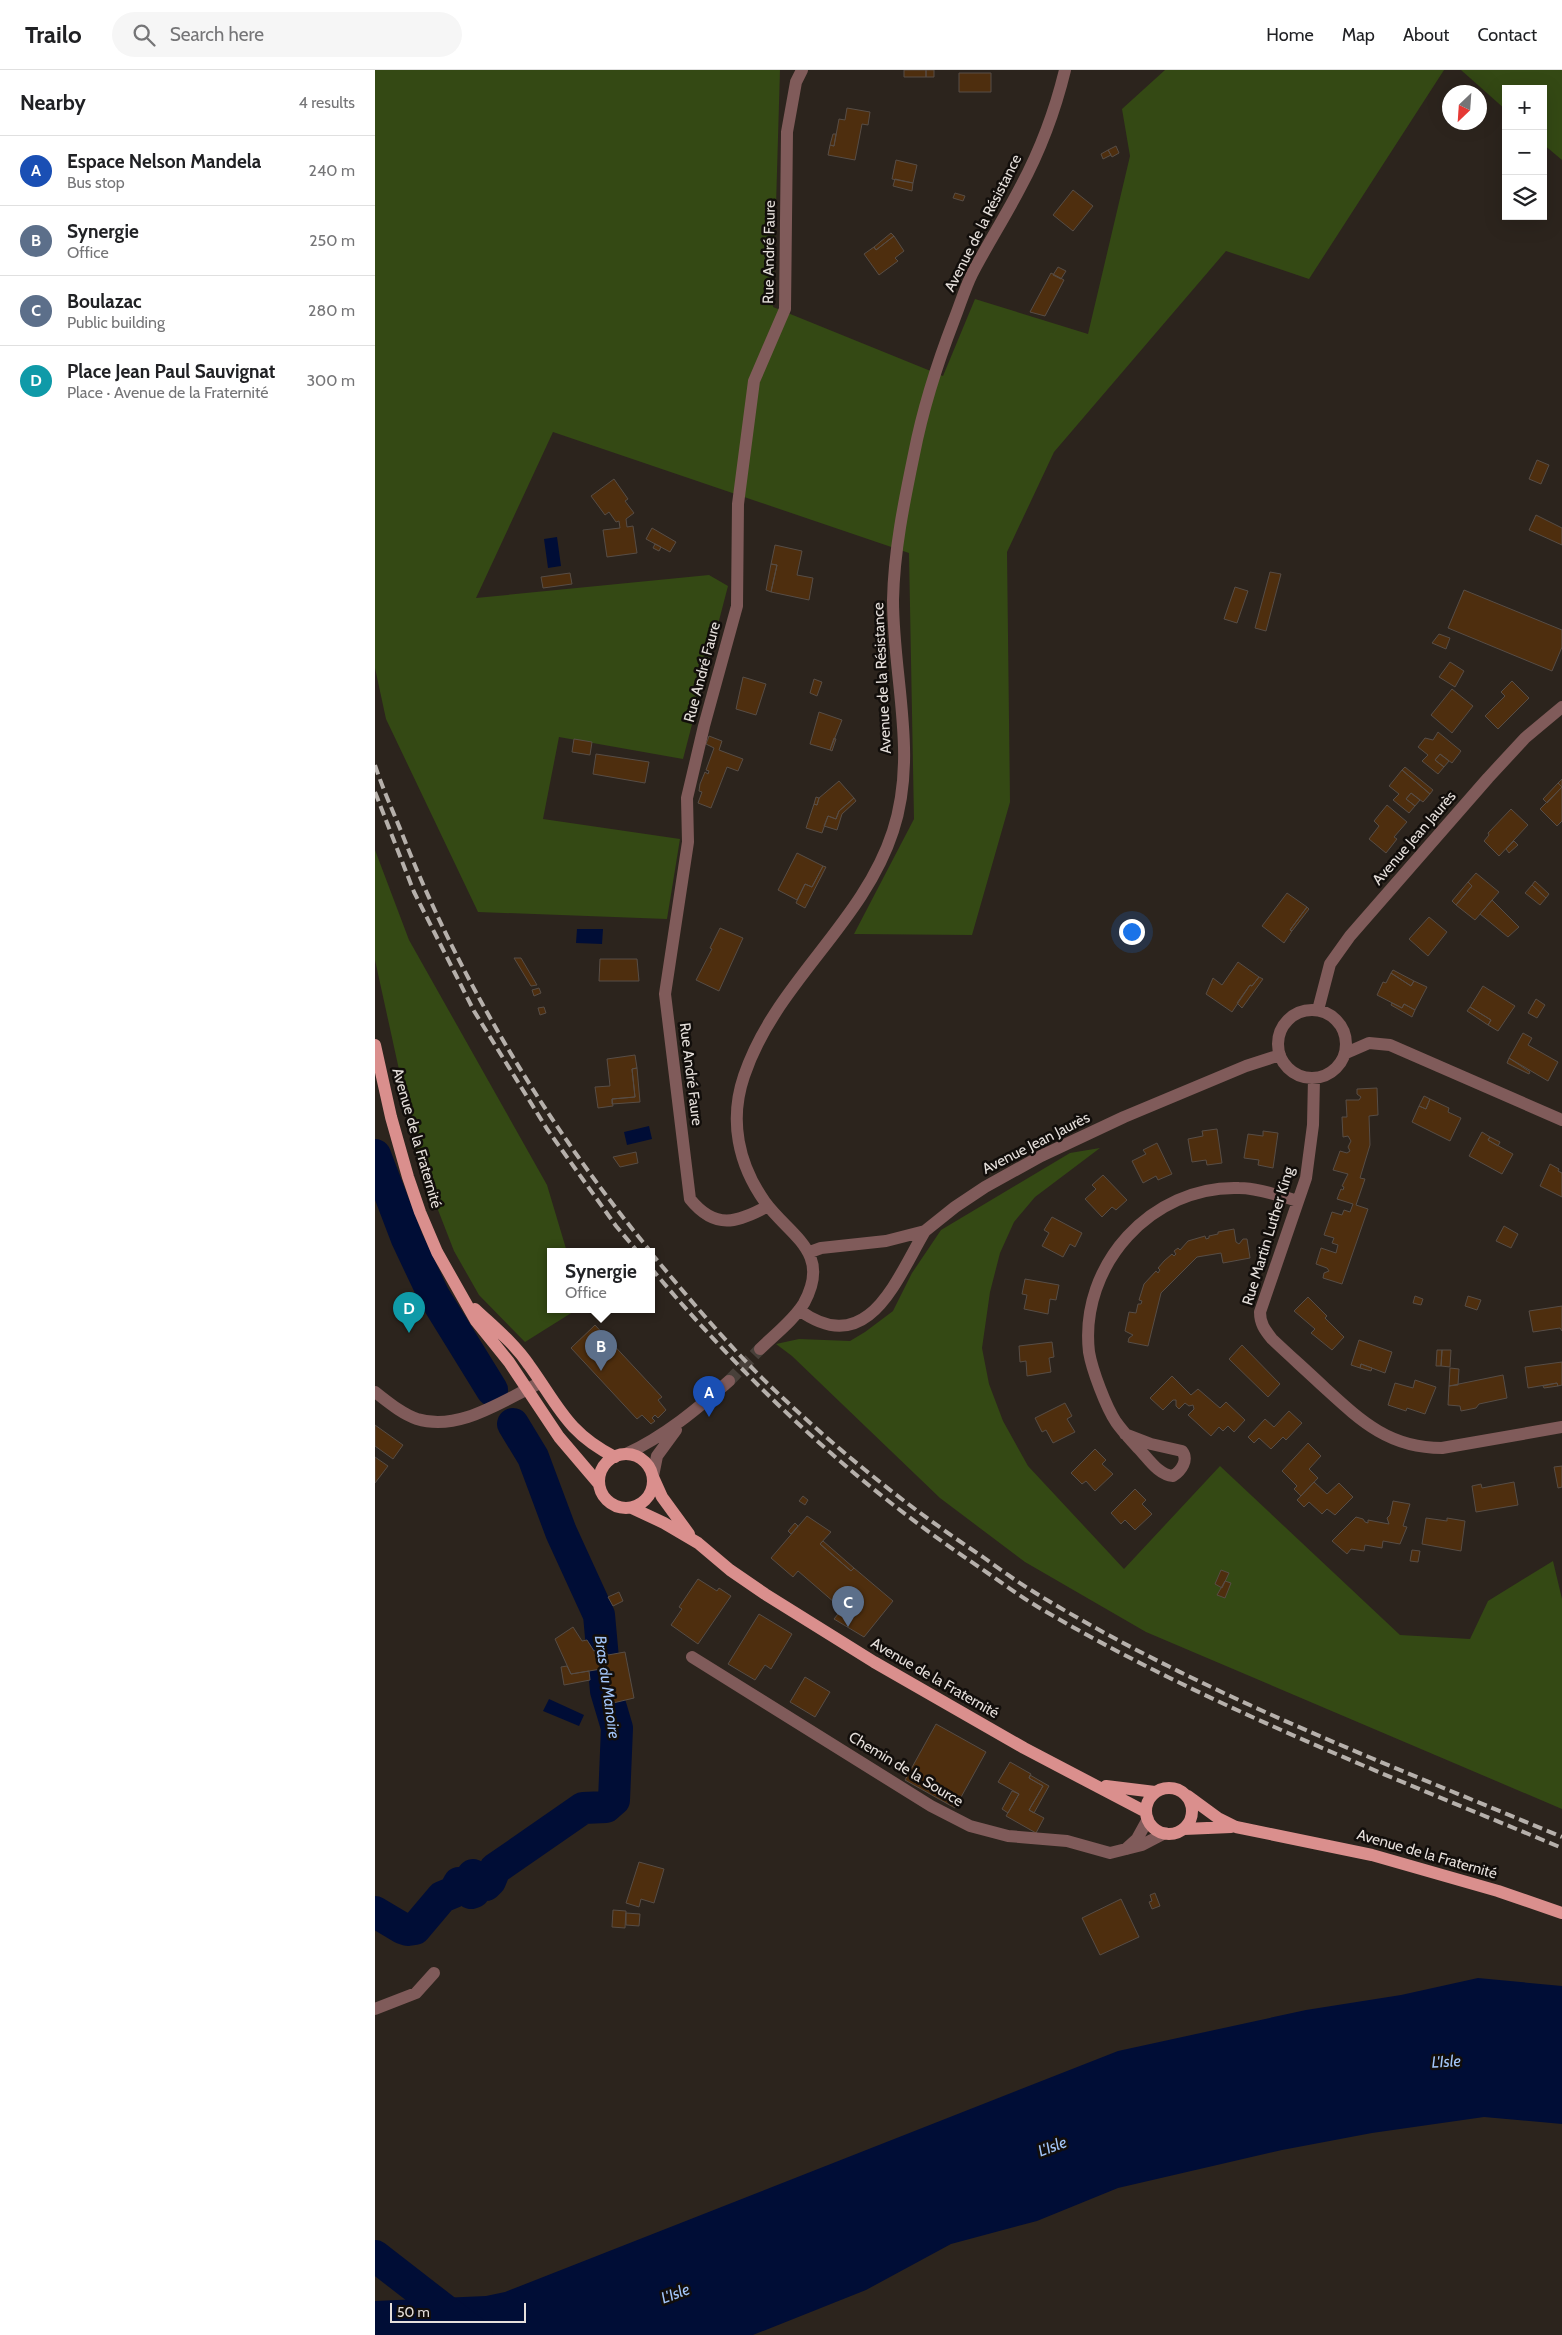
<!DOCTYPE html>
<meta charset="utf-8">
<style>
body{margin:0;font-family:Cabin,sans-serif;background:#f6f6f6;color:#202124}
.controls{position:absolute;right:15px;top:15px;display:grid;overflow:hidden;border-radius:0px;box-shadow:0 5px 20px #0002}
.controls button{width:45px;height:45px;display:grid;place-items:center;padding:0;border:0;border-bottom:1px solid #e0e0e0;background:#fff;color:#202124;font:25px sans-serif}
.compass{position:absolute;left:1067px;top:15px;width:45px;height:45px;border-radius:50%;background:#fff;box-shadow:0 5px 20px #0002;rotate:205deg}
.scale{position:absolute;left:15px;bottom:12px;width:136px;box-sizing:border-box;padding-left:5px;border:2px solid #e5dfdb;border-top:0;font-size:14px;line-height:18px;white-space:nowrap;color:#e5dfdb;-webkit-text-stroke:4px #120e0b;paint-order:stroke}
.you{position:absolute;left:756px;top:861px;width:18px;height:18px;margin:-12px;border:4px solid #fff;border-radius:50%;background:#1a73e8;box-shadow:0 0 0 8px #1a73e833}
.badge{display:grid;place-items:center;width:32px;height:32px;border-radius:50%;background:#7b5f2d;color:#fff;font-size:16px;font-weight:700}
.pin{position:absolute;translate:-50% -41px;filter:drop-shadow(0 1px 2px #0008)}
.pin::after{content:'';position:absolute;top:26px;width:18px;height:15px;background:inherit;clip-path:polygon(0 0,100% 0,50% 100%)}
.popup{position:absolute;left:172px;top:1178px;width:108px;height:65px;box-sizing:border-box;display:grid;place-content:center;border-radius:0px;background:#fff;filter:drop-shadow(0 1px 4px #0005);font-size:16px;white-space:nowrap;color:#757577}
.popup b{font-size:19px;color:#202124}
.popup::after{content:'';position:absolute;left:50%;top:100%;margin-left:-10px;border:10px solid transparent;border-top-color:#fff}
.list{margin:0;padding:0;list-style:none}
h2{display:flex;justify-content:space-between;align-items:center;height:65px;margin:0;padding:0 20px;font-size:21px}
h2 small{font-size:16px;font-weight:400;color:#757577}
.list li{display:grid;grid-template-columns:32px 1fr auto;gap:15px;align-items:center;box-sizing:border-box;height:70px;padding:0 20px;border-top:1px solid #e0e0e0}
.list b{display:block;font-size:19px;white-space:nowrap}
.list p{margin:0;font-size:16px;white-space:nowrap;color:#757577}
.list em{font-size:16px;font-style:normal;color:#757577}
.icon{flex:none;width:28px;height:28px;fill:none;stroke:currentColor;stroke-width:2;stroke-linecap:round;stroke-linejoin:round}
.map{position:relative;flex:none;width:1187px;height:2265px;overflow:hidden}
header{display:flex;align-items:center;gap:30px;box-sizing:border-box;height:70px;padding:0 25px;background:#fff;border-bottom:1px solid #e0e0e0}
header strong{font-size:24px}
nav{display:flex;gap:28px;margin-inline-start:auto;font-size:18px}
.search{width:350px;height:45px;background:#f6f6f6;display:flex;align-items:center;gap:12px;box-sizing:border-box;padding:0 18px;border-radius:28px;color:#757577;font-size:19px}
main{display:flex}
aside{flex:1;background:#fff}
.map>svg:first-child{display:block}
.green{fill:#344914}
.water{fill:#000d36}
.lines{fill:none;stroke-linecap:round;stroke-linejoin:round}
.river{stroke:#000d36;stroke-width:32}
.building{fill:#4e2e0e;stroke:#574d46}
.minor-tunnel{stroke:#48403a;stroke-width:12;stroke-dasharray:12 6;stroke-linecap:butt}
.minor{stroke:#805b5a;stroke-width:12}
.major{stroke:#da8f8d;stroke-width:12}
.rail{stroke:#b6b0ab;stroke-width:4;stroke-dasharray:10 5;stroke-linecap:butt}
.labels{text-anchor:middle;stroke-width:5;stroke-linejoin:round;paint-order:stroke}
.street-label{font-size:15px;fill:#e5dfdb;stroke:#120e0b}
.water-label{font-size:16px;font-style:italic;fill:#a3c6fa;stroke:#120e0b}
</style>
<header>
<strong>Trailo</strong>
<div class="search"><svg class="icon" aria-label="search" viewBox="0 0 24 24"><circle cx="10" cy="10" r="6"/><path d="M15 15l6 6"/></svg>Search here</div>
<nav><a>Home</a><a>Map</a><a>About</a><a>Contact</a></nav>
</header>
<main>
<aside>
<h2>Nearby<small>4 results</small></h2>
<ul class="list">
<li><span class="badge" style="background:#1a4fb4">A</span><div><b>Espace Nelson Mandela</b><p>Bus stop</p></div><em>240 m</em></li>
<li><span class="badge" style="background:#5c6f8a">B</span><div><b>Synergie</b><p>Office</p></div><em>250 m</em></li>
<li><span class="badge" style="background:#5c6f8a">C</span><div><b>Boulazac</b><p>Public building</p></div><em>280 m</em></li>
<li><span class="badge" style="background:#0f9aa8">D</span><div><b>Place Jean Paul Sauvignat</b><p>Place · Avenue de la Fraternité</p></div><em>300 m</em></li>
</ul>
</aside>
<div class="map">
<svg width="1187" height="2265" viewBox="0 0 1187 2265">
<rect width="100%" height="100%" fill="#2c241d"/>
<path class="green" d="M0 0H405L398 237 568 306 600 229 713 264 755 86 747 39 790 0H1069L934 209 851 181 679 382 632 482 635 732 597 865 479 864 539 749 534 483 178 362 101 528 334 505 353 516 308 689 184 667 168 749 305 769 292 849 103 842 11 649 0 598Z
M1086 0H1187V90L1168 74V19H1131V40Z
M0 780 34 870 172 1115 192 1182H176V1240H201L150 1272 104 1225 79 1181 44 1091 0 890Z
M725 1078 660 1127 639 1152 625 1183 615 1222 607 1278 614 1314 628 1351 653 1396 749 1499 845 1396 1025 1565 1095 1569 1113 1531 1178 1491 1187 1529V1739L771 1562 650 1492 565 1428 417 1286 401 1274 424 1269 475 1271 490 1262 518 1241 537 1203 566 1160 695 1083Z"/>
<path class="water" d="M182 467 186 496 173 498 169 469Z
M202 859H228L227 874 201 873Z
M274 1056 277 1069 252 1075 249 1062Z
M174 1629 209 1645 204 1656 168 1641Z
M1103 1908 1187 1916V2054L1109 2047 997 2063 907 2080 743 2118 662 2151 576 2174 491 2220 378 2265H0V2231L111 2226 130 2222 743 1981 931 1940 1026 1925Z"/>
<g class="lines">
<path class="river" d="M0 1085 32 1169 59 1226 117 1320
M0 1842 27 1858 33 1860 40 1859 67 1827 79 1822 84 1813 88 1814 96 1823 99 1822 96 1808 98 1805 103 1807 111 1815 115 1811 120 1799 208 1738 231 1737 239 1730 242 1658 231 1621 224 1545 186 1462 158 1387 138 1354
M0 2186 102 2265"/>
</g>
<path class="building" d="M529 0H551V7H529Z
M551 0H559V7H551Z
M584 3H616V22H584Z
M472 38 495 42 493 55 487 54 480 90 453 85 455 75 459 76 464 49 470 50Z
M458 64H461L459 76 455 75Z
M741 76 744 83 737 87 733 80Z
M733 80 736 85 728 89 726 84Z
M521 90 542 95 538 113 517 109Z
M520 109 538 113 537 121 518 116Z
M698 120 718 136 698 161 678 145Z
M580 123 590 126 588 131 578 128Z
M516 163 519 166 501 180 499 177Z
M519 166 529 181 520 188 523 191 504 205 489 184 499 177 501 180Z
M683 197 691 201 686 209 678 205Z
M676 203 689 210 670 246 655 242Z
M1162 390 1174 395 1166 414 1154 409Z
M239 409 253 429 250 431 259 443 251 449 252 457 258 456 262 483 232 487 228 460 245 458 244 451 241 452 234 442 230 445 216 426Z
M1161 445 1187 458V475L1154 460Z
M277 458 301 472 295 482 271 469Z
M280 474 286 477 284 481 278 478Z
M400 475 427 481 422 505 438 508 434 530 396 522 402 495 396 494Z
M396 494 402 495 396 522 391 520Z
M895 502 906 504 891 561 880 558Z
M195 503 197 514 168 518 166 507Z
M860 517 873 521 862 553 849 549Z
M1089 520 1187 560V577L1177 601 1073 558Z
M1064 564 1075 568 1071 579 1057 573Z
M1075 592 1089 601 1080 617 1064 607Z
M368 607 391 614 381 645 361 639Z
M439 609 447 612 442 626 435 623Z
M1137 611 1154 628 1123 659 1110 646 1130 626 1126 622Z
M1077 619 1098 636 1077 663 1056 645Z
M444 642 467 650 455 680 435 674Z
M1063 662 1086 681 1077 693 1065 684 1060 690 1069 697 1063 704 1047 691 1053 685 1043 677 1050 668 1058 670Z
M334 666 347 671 344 680 368 689 363 701 352 697 336 738 323 733 327 722 324 721 325 714 330 702 333 704 334 701 331 700 339 678 331 674Z
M459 668 461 669 457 681 455 680Z
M199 669 217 672 215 685 197 682Z
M221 684 274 692 270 713 218 704Z
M1065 684 1074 691 1069 697 1060 690Z
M1030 697 1058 720 1055 724 1027 700Z
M1027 700 1055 724 1048 732 1036 723 1031 729 1040 736 1034 743 1018 730 1024 724 1014 716Z
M1187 709V751L1182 756 1165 739 1187 717 1183 713Z
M464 711 479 728 464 741 461 749 453 746 447 763 431 758 439 734 442 735 444 728Z
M1183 713 1187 717 1172 733 1168 729Z
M1036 723 1045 730 1040 736 1031 729Z
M441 727 444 728 442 735 439 734Z
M479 728 481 731 467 744 462 760 449 756 453 746 461 749 464 741Z
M1012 735 1032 752 1019 767 1022 769 1011 783 994 769 1004 756 999 751Z
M1136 739 1153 755 1124 786 1109 771 1114 765 1113 763Z
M1139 771 1143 775 1134 783 1131 779Z
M422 783 448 796 437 817 430 814 422 830 403 820Z
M448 796 451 797 430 838 421 833 430 814 437 817Z
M1101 803 1124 822 1100 850 1081 835 1097 816 1093 812Z
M1160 811 1174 824 1171 828 1157 815Z
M1093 812 1097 816 1081 835 1077 831Z
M1157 815 1171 828 1165 835 1150 823Z
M912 823 932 837 915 860 917 861 909 873 887 856Z
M1117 830 1144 857 1133 867 1105 844Z
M932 837 934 839 917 861 915 860Z
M1054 847 1072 862 1053 886 1034 869Z
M345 858 368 868 344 921 321 910 337 879 335 878Z
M139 888H146L162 915 156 916Z
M225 889H262L264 911H224Z
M863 892 884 907 877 916 875 915 857 942 831 924 838 908 847 915Z
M1018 900 1039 911 1036 916 1016 903Z
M1016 903 1036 916 1039 911 1052 917 1040 940 1029 934 1027 938 1002 925 1008 912 1011 913Z
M884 907 888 909 867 938 862 933 875 915 877 916Z
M1108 916 1140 936 1123 961 1113 955 1116 950 1095 937Z
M164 918 166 923 159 926 157 920Z
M1161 929 1170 935 1162 948 1153 943Z
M1017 933 1027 938 1029 934 1040 940 1037 947 1016 935Z
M169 937 171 943 165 945 163 938Z
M1095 937 1116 950 1113 955 1092 941Z
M1148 963 1157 968 1153 975 1183 992 1173 1011 1134 988Z
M260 985 262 998 257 999 260 1027 237 1029 238 1036 223 1038 220 1017 235 1016 232 989Z
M1134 988 1155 1002 1154 1004 1132 993Z
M262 998 265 1032 237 1034V1029L260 1027 257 999Z
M1002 1018 1003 1045 994 1046 995 1075 985 1108 990 1109 981 1135 993 1139 967 1214 948 1208 949 1203 954 1201 952 1198 941 1194 946 1178 961 1183 963 1175 957 1173 959 1168 949 1165 957 1142 967 1145 969 1140 975 1142 978 1134 962 1129 966 1119 968 1120 969 1117 967 1116 973 1104 958 1100 965 1081 972 1083 975 1081 973 1077 976 1071 973 1066 968 1067 967 1047H972L971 1030H984L986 1027 982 1024V1019Z
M1049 1026 1055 1029 1051 1039 1044 1036Z
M1055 1029 1074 1038 1073 1042 1086 1048 1075 1071 1037 1052 1044 1036 1051 1039Z
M842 1059 847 1093 832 1095 831 1090 817 1092 813 1069 828 1066 827 1061Z
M888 1061 903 1063 898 1098 883 1095 884 1090 869 1088 873 1064 888 1066Z
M1107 1062 1115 1067 1113 1070 1138 1084 1127 1104 1094 1086Z
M1115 1067 1125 1072 1123 1076 1113 1070Z
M782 1073 797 1104 783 1110 781 1106 768 1113 757 1091 771 1084 768 1080Z
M261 1082 263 1093 245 1097 238 1087Z
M1175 1094 1184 1099 1183 1101 1187 1103V1127L1165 1116Z
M728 1105 752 1130 741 1140 737 1137 727 1147 710 1129 721 1119 717 1115Z
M677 1147 707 1163 700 1177 695 1174 688 1187 667 1176 674 1163 669 1160Z
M1129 1156 1143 1164 1136 1178 1121 1171Z
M859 1159 861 1172 864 1174 868 1169H872L875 1188 848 1193 846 1183 822 1187 786 1223 773 1276 753 1272 754 1268 758 1265 750 1261 754 1242 761 1243 763 1234H766L767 1231 764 1230 769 1214 781 1201 783 1203 785 1200 783 1198 789 1191 797 1184 799 1186 801 1184 799 1181 803 1178 805 1180 813 1171 830 1166 831 1169 834 1168V1166L843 1164V1162Z
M650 1209 684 1215 681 1230 675 1229 673 1244 649 1239 652 1225 647 1224Z
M1040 1226 1048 1229 1046 1235 1038 1233Z
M1093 1226 1106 1230 1102 1240 1090 1236Z
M933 1227 952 1246 950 1248 969 1267 957 1280 936 1263 940 1259 919 1241Z
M1187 1236V1261L1185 1258 1158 1262 1154 1241Z
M220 1255 287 1327 283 1330 291 1340 283 1348 280 1345 277 1348 280 1351 276 1354 267 1345 262 1349 196 1278Z
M984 1270 1017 1282 1010 1303 986 1294 985 1298 976 1295Z
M677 1272 679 1287 674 1288 676 1302 652 1306 651 1291 645 1292 644 1276Z
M867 1275 905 1314 893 1327 854 1289Z
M1062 1280H1067L1066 1296H1061Z
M1067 1280H1076L1075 1297 1066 1296Z
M1187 1292V1315L1183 1316 1182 1313 1153 1318 1150 1297Z
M986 1294 997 1298 996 1301 985 1298Z
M1075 1298 1084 1299 1083 1315 1074 1316Z
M1128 1305 1132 1328 1104 1334 1101 1338 1086 1341 1085 1336 1073 1335 1074 1316Z
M797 1306 816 1325 823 1319 845 1338 851 1332 870 1350 859 1362 853 1356 848 1361 844 1357 836 1366 813 1345 819 1339 818 1335 814 1336 810 1333 804 1339 801 1336V1330H798L788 1340 775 1328Z
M1040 1310 1061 1317 1050 1344 1032 1338 1031 1341 1013 1335 1020 1313 1038 1318Z
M1182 1313 1183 1316 1169 1318 1168 1316Z
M690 1333 697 1346 692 1349 700 1362 678 1373 671 1360 667 1362 660 1348Z
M914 1341 927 1353 911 1370 908 1367 896 1379 884 1368 879 1373 873 1367 890 1349 899 1357Z
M0 1355 28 1375 18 1389 0 1376Z
M933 1373 946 1386 934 1399 943 1408 926 1426 919 1419 922 1416 907 1401Z
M720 1379 731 1390 727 1394 738 1404 720 1421 711 1411 707 1414 696 1403Z
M0 1387 13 1396 0 1413Z
M1187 1396V1417L1183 1418 1179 1397Z
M939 1412 952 1424 964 1413 978 1427 960 1445 952 1439 947 1444 934 1432 929 1437 922 1430Z
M1139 1412 1143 1435 1101 1442 1097 1416 1106 1414 1107 1418Z
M760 1419 771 1430 767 1434 777 1444 760 1460 750 1450 746 1454 736 1443Z
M428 1426 433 1430 430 1435 424 1431Z
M1018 1431 1035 1434 1028 1456 1032 1457 1025 1474 1008 1471 1007 1478 990 1475 989 1481 976 1479 972 1484 957 1471 981 1447 988 1449 990 1452 993 1453V1450L1014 1454 1012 1448 1015 1445Z
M432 1446 456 1462 445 1474 476 1501 479 1498 518 1531 489 1567 459 1549 467 1539 423 1501 418 1507 396 1488Z
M1051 1448 1072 1451V1448L1090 1451 1086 1481 1047 1474Z
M420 1453 423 1456 416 1464 413 1461Z
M448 1471 479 1498 476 1501 445 1474Z
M1037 1480 1045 1481 1043 1492 1035 1491Z
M846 1500 854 1503 847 1518 840 1514Z
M323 1509 342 1521 344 1518 356 1526 323 1574 296 1555 307 1539 304 1537Z
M850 1511 856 1513 850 1528 842 1525Z
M244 1522 248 1531 238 1536 233 1527Z
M384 1544 417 1564 396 1599 390 1595 380 1610 353 1594Z
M198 1557 207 1571 212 1570 219 1581 229 1578 233 1585 250 1582 259 1628 238 1633 232 1598 196 1604 180 1569Z
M192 1596 196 1604 214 1601 215 1610 189 1615 186 1597Z
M430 1607 455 1622 440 1647 415 1632Z
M561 1654 611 1682 580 1738 530 1710Z
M635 1692 656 1704 654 1708 668 1716 654 1740 669 1748 661 1763 631 1746 644 1724 623 1712Z
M655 1705 674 1716 659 1743 654 1740 668 1716 654 1708Z
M637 1721 644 1724 633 1743 627 1739Z
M264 1792 289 1799 279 1833 266 1829 264 1837 251 1833Z
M780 1823 785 1836 777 1839 774 1832 777 1831 775 1825Z
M746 1829 764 1867 725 1885 707 1848Z
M238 1840 251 1841 250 1858 237 1857Z
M251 1843 265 1844 264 1856 251 1855Z"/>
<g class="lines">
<path class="minor-tunnel" d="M354 1311 385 1279"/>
<path class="minor" d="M903 974a34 34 0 1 1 68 0a34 34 0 1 1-68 0Z
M943 940 955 894 975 866 1113 708 1150 668 1187 637
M971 983 994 973 1015 975 1187 1050
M939 1008 938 1055 931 1108 885 1242C885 1254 890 1260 897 1269 915 1286 933 1302 951 1319 987 1352 1015 1378 1067 1378L1187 1357
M393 1136C362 1153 340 1160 315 1129L290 924 313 772 312 728 329 656 362 536 363 434 379 311 410 239 412 62 421 12 427 0
M435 1182 446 1178 511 1171 550 1161 580 1137 610 1117 666 1086 749 1047 871 996 905 985
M424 1240C493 1290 521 1210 550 1161
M385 1279C399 1265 419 1250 429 1233 457 1182 415 1166 390 1132 363 1094 354 1050 369 1006 400 913 488 854 518 761 543 685 518 608 518 530 519 481 529 432 539 384 548 338 562 294 579 250 585 235 590 218 597 204 612 175 630 147 645 118 665 81 680 41 690 0
M0 1322C13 1332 27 1344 42 1349 85 1362 128 1330 165 1313
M750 1364 776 1374 807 1381C814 1390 806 1401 798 1406 783 1405 773 1388 763 1378 756 1370 748 1362 741 1352 731 1337 717 1300 714 1282 704 1195 777 1115 864 1118 884 1118 904 1126 923 1131
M251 1384C290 1366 322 1339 354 1311
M278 1406 282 1386 301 1360
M317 1587 556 1736 595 1756 633 1766 692 1771 735 1783 767 1775 790 1763
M751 1779 762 1769 773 1749
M0 1939 41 1923 59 1903"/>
<path class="major" d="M0 975 16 1047 33 1107 45 1142 62 1182 101 1251 134 1292 184 1367 224 1414
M100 1239C119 1257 139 1273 154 1295 183 1335 192 1363 240 1387
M224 1411a27 27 0 1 1 54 0a27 27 0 1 1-54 0Z
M278 1407 287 1427 314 1464
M257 1438 289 1453 323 1473 355 1500 390 1524 499 1592 649 1678 771 1742
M731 1716 780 1722
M771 1741a23 23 0 1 1 46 0a23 23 0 1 1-46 0Z
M813 1726 843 1748 861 1757 997 1785 1123 1821 1187 1843
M809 1759 856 1757"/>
<path class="rail" d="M0 695C7 717 17 739 26 761 84 910 174 1059 276 1182
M0 722 39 822 99 941 172 1059 241 1156 263 1182
M276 1183C318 1233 361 1285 409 1329 471 1387 537 1440 608 1487 627 1501 647 1515 667 1527 831 1626 1011 1693 1187 1767
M276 1198C372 1313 480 1414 604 1497 623 1510 643 1525 663 1537 829 1635 1010 1704 1187 1778"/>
</g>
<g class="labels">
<g class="street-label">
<text transform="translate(608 153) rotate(-63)" y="5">Avenue de la Résistance</text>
<text transform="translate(394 182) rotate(-89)" y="5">Rue André Faure</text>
<text transform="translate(327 602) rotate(-75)" y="5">Rue André Faure</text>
<text transform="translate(507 608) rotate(-93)" y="5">Avenue de la Résistance</text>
<text transform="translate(1039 768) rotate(-49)" y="5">Avenue Jean Jaurès</text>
<text transform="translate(316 1004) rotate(83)" y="5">Rue André Faure</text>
<text transform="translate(42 1068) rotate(74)" y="5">Avenue de la Fraternité</text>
<text transform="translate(661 1073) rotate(-27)" y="5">Avenue Jean Jaurès</text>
<text transform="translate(893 1166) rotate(-73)" y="5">Rue Martin Luther King</text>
<text transform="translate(560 1608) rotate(30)" y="5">Avenue de la Fraternité</text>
<text transform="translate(531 1699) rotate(31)" y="5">Chemin de la Source</text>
<text transform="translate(1052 1784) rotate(16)" y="5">Avenue de la Fraternité</text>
</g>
<g class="water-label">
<text transform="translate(233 1617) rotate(82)" y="6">Bras du Manoire</text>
<text transform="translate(1071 1991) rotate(-3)" y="6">L'Isle</text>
<text transform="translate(677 2076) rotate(-21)" y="6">L'Isle</text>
<text transform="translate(300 2223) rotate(-21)" y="6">L'Isle</text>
</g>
</g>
</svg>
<div class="controls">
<button>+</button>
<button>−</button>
<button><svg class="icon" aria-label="layers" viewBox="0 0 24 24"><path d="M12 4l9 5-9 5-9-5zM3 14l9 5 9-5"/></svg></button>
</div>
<svg class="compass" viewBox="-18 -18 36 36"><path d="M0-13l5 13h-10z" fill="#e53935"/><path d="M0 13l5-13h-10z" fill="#757577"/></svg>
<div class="scale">50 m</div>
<div class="you"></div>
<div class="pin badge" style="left:334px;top:1347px;background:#1a4fb4">A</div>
<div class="pin badge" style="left:226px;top:1301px;background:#5c6f8a">B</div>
<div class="popup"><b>Synergie</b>Office</div>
<div class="pin badge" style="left:473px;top:1557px;background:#5c6f8a">C</div>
<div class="pin badge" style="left:34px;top:1263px;background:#0f9aa8">D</div>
</div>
</main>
